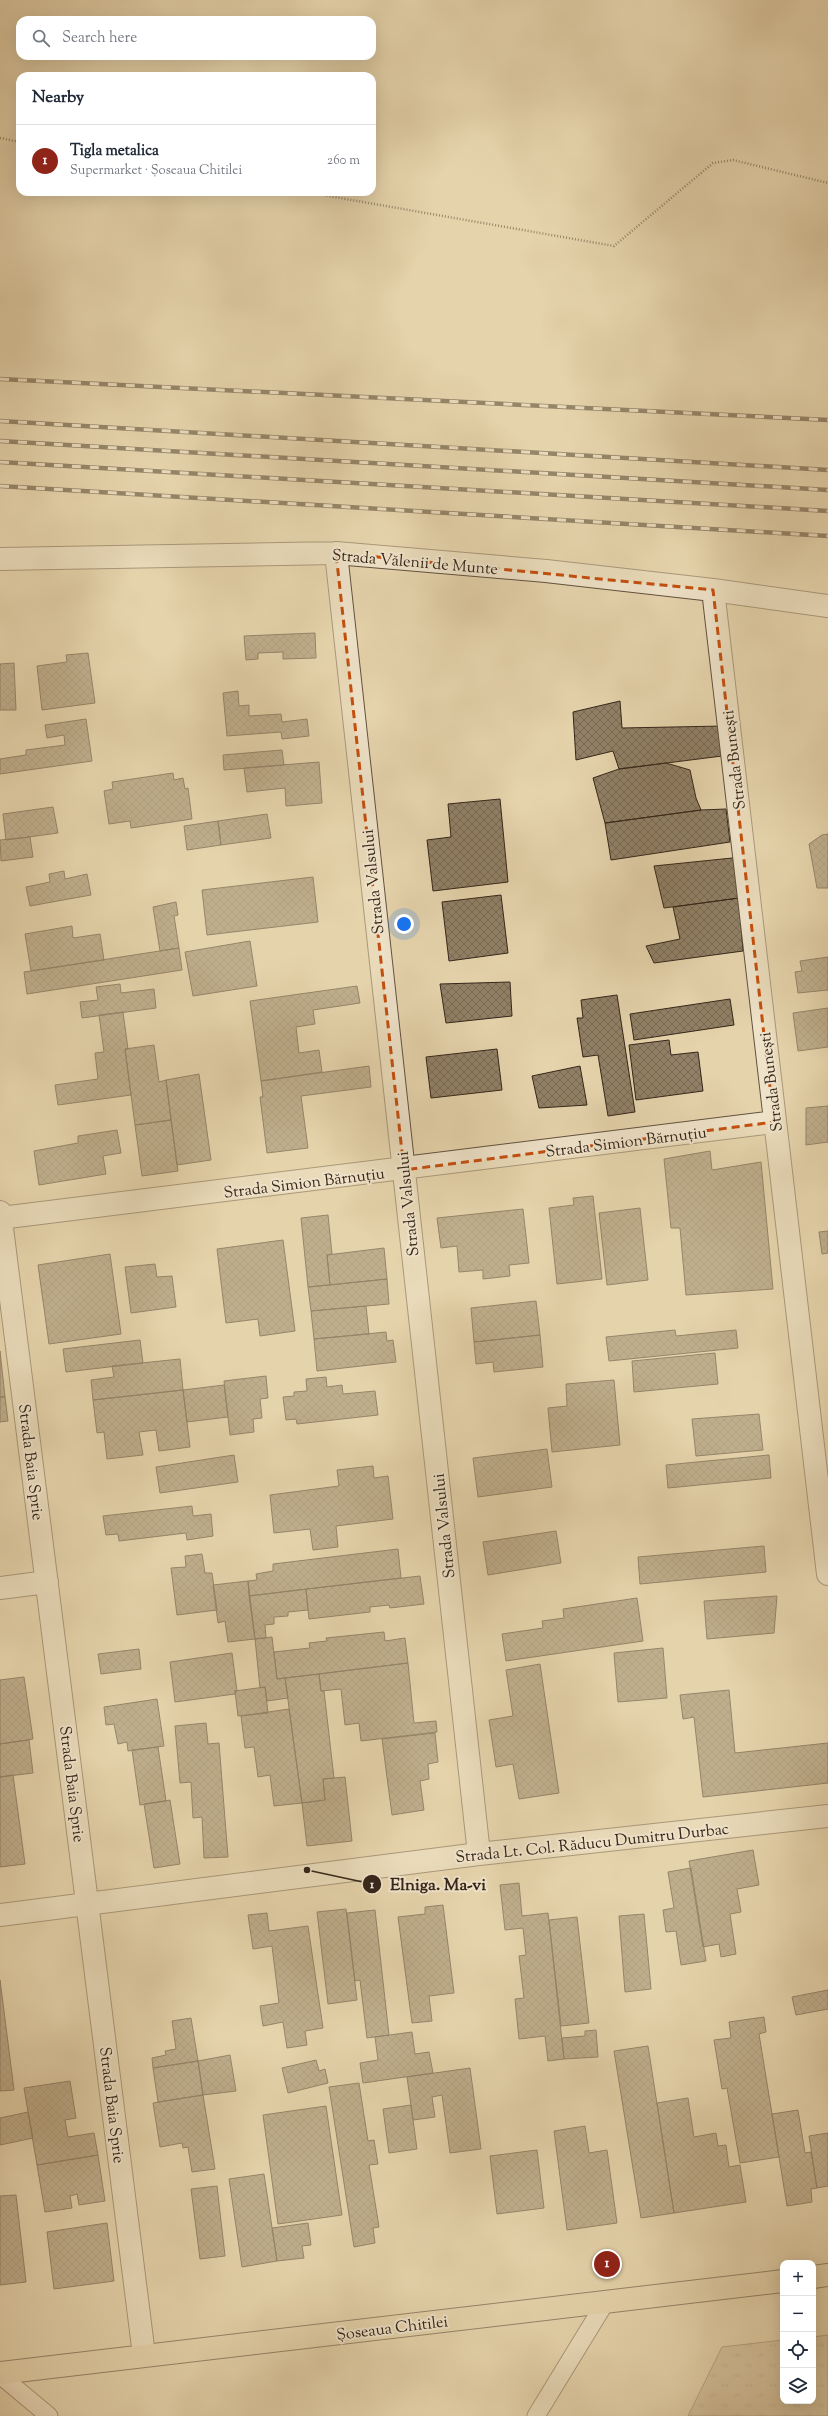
<!DOCTYPE html>
<meta charset="utf-8">
<style>
body{margin:0;font-family:"Sorts Mill Goudy",serif;background:#f6f6f7;color:#1f2937}
.controls{position:absolute;right:12px;bottom:12px;display:grid;overflow:hidden;border-radius:8px;box-shadow:0 4px 16px #0002}
.controls button{width:36px;height:36px;display:grid;place-items:center;padding:0;border:0;border-bottom:1px solid #e0e1e3;background:#fff;color:#1f2937;font:20px sans-serif}
.you{position:absolute;left:404px;top:924px;width:14px;height:14px;margin:-10px;border:3px solid #fff;border-radius:50%;background:#1a73e8;box-shadow:0 0 0 6px #1a73e833}
.badge{display:grid;place-items:center;width:26px;height:26px;border-radius:50%;background:#8f2418;color:#fff;font-size:13px;font-weight:700}
.pin{position:absolute;translate:-50% -50%;border:2px solid #fff;box-shadow:0 1px 4px #0006}
.list{margin:0;padding:0;list-style:none}
h2{display:flex;justify-content:space-between;align-items:center;height:52px;margin:0;padding:0 16px;font-size:17px}
h2 small{font-size:13px;font-weight:400;color:#747a83}
.list li{display:grid;grid-template-columns:26px 1fr auto;gap:12px;align-items:center;box-sizing:border-box;height:72px;padding:0 16px;border-top:1px solid #e0e1e3}
.list b{display:block;font-size:15px;white-space:nowrap}
.list p{margin:0;font-size:13px;white-space:nowrap;color:#747a83}
.list em{font-size:13px;font-style:normal;color:#747a83}
.icon{flex:none;width:22px;height:22px;fill:none;stroke:currentColor;stroke-width:2;stroke-linecap:round;stroke-linejoin:round}
.map{position:relative;flex:none;width:828px;height:2416px;overflow:hidden}
.search{position:absolute;background:#fff;box-shadow:0 4px 16px #0002;left:16px;top:16px;width:360px;height:44px;display:flex;align-items:center;gap:10px;box-sizing:border-box;padding:0 14px;border-radius:12px;color:#747a83;font-size:15px}
.panel{position:absolute;background:#fff;box-shadow:0 4px 16px #0002;left:16px;top:72px;width:360px;height:124px;border-radius:12px}
.map>svg:first-child{display:block}
.grass{fill:url(#grass-tufts);stroke:#7e6e56}
.building{fill:url(#building-cross-hatch);stroke:#36261a}
.lines{fill:none;stroke-linecap:round;stroke-linejoin:round}
.service-casing{stroke:#62513e;stroke-width:19}
.minor-casing{stroke:#62513e;stroke-width:24}
.primary-casing{stroke:#36261a;stroke-width:24}
.path{stroke:#36261a;stroke-width:2.5;stroke-dasharray:1 2;stroke-linecap:butt}
.service{stroke:#eee2c9;stroke-width:17}
.minor{stroke:#eee2c9;stroke-width:22}
.primary{stroke:#e5d3ac;stroke-width:22}
.rail-casing{stroke:#36261a;stroke-width:4.5}
.rail{stroke:#eee2c9;stroke-width:3;stroke-dasharray:9;stroke-linecap:butt}
.marked{fill:none;stroke:#c44f0f;stroke-width:3;stroke-dasharray:8 5;stroke-linejoin:round}
.labels{text-anchor:middle;stroke-width:4;stroke-linejoin:round;paint-order:stroke}
.street-label{font-size:16px;fill:#36261a;stroke:#eee2c9}
.leader{fill:none;stroke:#36261a;stroke-width:1.5}
.callout-dot{fill:#36261a;stroke:#eee2c9;stroke-width:1.5}
.mark-label{font-size:12px;text-anchor:middle;font-weight:bold;fill:#fff}
.callout-label{font-size:17px;text-anchor:middle;font-weight:bold;fill:#36261a;stroke:#eee2c9;stroke-width:4;stroke-linejoin:round;paint-order:stroke}
</style>
<div class="map">
<svg width="828" height="2416" viewBox="0 0 828 2416">
<defs>
<pattern id="grass-tufts" width="24" height="20" patternUnits="userSpaceOnUse"><rect width="24" height="20" fill="#c7b693"/><path d="M3 7l-1-3M5 7V3M7 7l1-3M15 17l-1-3M17 17v-4M19 17l1-3" fill="none" stroke="#a29477"/></pattern>
<pattern id="building-cross-hatch" width="8" height="8" patternUnits="userSpaceOnUse"><rect width="8" height="8" fill="#918066"/><path d="M0 0l8 8M0 8l8-8" fill="none" stroke="#776953"/></pattern>
</defs>
<rect width="100%" height="100%" fill="#e5d3ac"/>
<filter id="stains"><feTurbulence type="fractalNoise" baseFrequency=".005" numOctaves="4"/><feColorMatrix values="0 0 0 0 .2 0 0 0 0 .09 0 0 0 0 .02 0 0 0 .5 -.17"/></filter>
<radialGradient id="worn" r=".72"><stop offset=".6" stop-color="#630" stop-opacity="0"/><stop offset="1" stop-color="#630" stop-opacity=".3"/></radialGradient>
<path class="grass" d="M828 2335V2416H688L722 2347 783 2340V2401H813V2337Z"/>
<path class="building" d="M315 633 316 658 283 659V652L258 653V659L246 660 244 636Z
M88 653 95 703 42 710 37 666 67 662 66 655Z
M14 663 16 710H0V664Z
M238 691 239 706 249 705V716L281 714 282 722 307 719 309 736 282 739 281 732 227 736 223 693Z
M620 701 622 728 723 726 730 755 619 769 613 751 576 760 573 712Z
M86 719 92 761 0 774V759L26 755V750L65 745 64 735 47 738 45 725Z
M282 750 284 765 224 770 223 755Z
M319 762 322 803 286 806 285 788 247 792 244 768Z
M666 763 690 770 696 798 701 810 605 823 593 778 619 769Z
M173 773 174 780 183 778 185 789 188 788 192 819 131 828 130 821 109 824 104 791 113 789 112 782Z
M500 799 508 882 433 891 427 840 451 837 448 804Z
M53 807 58 833 6 840 3 814Z
M726 809 730 842 611 860 605 823 701 810Z
M267 814 271 838 221 845 218 821Z
M218 821 221 845 187 850 184 826Z
M828 834V888H817L809 844 822 835Z
M30 837 33 857 1 861 0 840Z
M742 857 739 898 664 908 654 866Z
M64 871 65 879 87 874 91 895 30 906 26 887 50 882 49 874Z
M313 877 318 922 207 935 202 890Z
M501 895 508 953 449 961 442 902Z
M739 898 743 951 654 963 646 946 680 939 673 907Z
M176 902 178 915 174 916 179 948 160 951 153 907Z
M72 926 73 938 100 934 104 960 31 971 25 934Z
M250 941 257 986 193 996 185 952Z
M179 948 182 970 27 994 24 972Z
M828 957V990L798 993 795 972 802 971 800 961Z
M510 982 512 1016 446 1023 440 984Z
M120 984 121 993 154 989 156 1008 82 1018 80 1002 98 1000 96 987Z
M357 986 360 1003 313 1010 315 1024 296 1027 299 1053 319 1050 322 1072 261 1081 250 1001Z
M617 995 635 1112 608 1116 598 1055 583 1057 577 1018H583L581 1000Z
M730 999 734 1025 634 1040 630 1014Z
M828 1008V1047L798 1051 793 1013Z
M123 1012 128 1049H125L131 1095 58 1105 55 1085 98 1079 95 1053 104 1052 99 1015Z
M669 1040 671 1055 698 1052 703 1091 636 1100 629 1045Z
M154 1045 159 1082 166 1080 171 1120 135 1125 125 1049Z
M497 1049 502 1090 431 1098 426 1057Z
M369 1066 371 1087 301 1096 308 1148 267 1153 260 1097H263L261 1081Z
M580 1066 587 1105 539 1108 532 1076Z
M199 1074 211 1160 177 1165 166 1080Z
M828 1106V1142L806 1145V1108Z
M171 1120 178 1171 142 1176 135 1125Z
M117 1130 121 1153 103 1156 106 1174 39 1185 34 1151 78 1143V1136Z
M710 1151 712 1170 761 1162 773 1289 686 1295 680 1228H671L664 1159Z
M593 1196 602 1279 557 1284 549 1208 574 1205 573 1198Z
M640 1208 648 1280 607 1285 599 1213Z
M523 1209 529 1263 509 1265 510 1276 483 1279V1270L459 1272 457 1246 441 1248 437 1218Z
M328 1215 332 1254 327 1255 330 1285 308 1287 301 1218Z
M828 1231V1253L822 1254 819 1232Z
M283 1240 295 1331 260 1336 258 1319 226 1323 217 1249Z
M384 1248 387 1279 330 1285 327 1255Z
M110 1254 121 1334 49 1344 38 1265Z
M155 1264 157 1277 172 1276 176 1307 131 1313 125 1267Z
M387 1279 389 1304 311 1311 308 1287Z
M536 1301 540 1335 474 1342 471 1308Z
M366 1306 369 1334 314 1339 311 1311Z
M675 1330 676 1336 736 1330 738 1348 609 1361 606 1337Z
M386 1332 387 1341 393 1340 396 1362 317 1371 314 1339Z
M540 1335 543 1367 494 1372 493 1362 476 1364 474 1342Z
M140 1340 143 1363 66 1372 63 1349Z
M0 1351 5 1397H0Z
M715 1353 718 1384 634 1392 632 1361Z
M180 1359 183 1390 93 1400 91 1380 114 1377 112 1366Z
M266 1376 268 1398 260 1399 262 1418 253 1419 254 1432 230 1435 224 1381Z
M326 1377 327 1387 342 1385 343 1394 375 1391 378 1415 297 1424 296 1419 286 1420 283 1397 294 1396V1392L307 1391 306 1379Z
M614 1380 620 1445 552 1452 548 1408 567 1406 566 1384Z
M224 1385 228 1417 187 1422 183 1390Z
M183 1390 190 1447 159 1451 156 1430 139 1432 143 1455 107 1459 104 1432 97 1433 93 1400Z
M0 1397H5L8 1421 0 1422Z
M759 1414 763 1450 696 1456 692 1419Z
M547 1449 552 1487 478 1497 473 1458Z
M234 1455 238 1482 160 1493 156 1467Z
M769 1455 771 1478 668 1488 666 1465Z
M373 1466 374 1478 388 1476 393 1519 336 1526 338 1547 313 1550 310 1529 274 1533 270 1495 339 1486 337 1470Z
M192 1506 193 1516 211 1514 213 1536 187 1540 186 1533 119 1541 118 1534 106 1535 103 1516Z
M556 1531 561 1563 488 1575 483 1542Z
M764 1546 766 1572 640 1584 638 1557Z
M398 1549 401 1578 249 1596 248 1581 257 1580 256 1574 273 1571V1564Z
M202 1554 205 1573H212L217 1610 177 1615 171 1568 186 1567 185 1556Z
M420 1576 424 1604 390 1608 389 1605 370 1607V1612L309 1619 306 1589Z
M248 1581 255 1639 228 1642 225 1621 218 1623 213 1585Z
M306 1589 308 1610 288 1612V1616L274 1617V1624L265 1625 266 1638 255 1639 249 1596Z
M777 1596 774 1633 707 1639 704 1601Z
M637 1598 643 1641 506 1661 502 1634 543 1628 542 1621 564 1618 563 1609Z
M384 1632 385 1641 405 1638 408 1663 277 1679 274 1652 310 1648 309 1643 327 1641 326 1638Z
M272 1637 277 1679 285 1678 288 1698 267 1701 265 1687 260 1688 255 1639Z
M663 1648 667 1698 618 1702 614 1653Z
M139 1649 141 1669 101 1674 98 1654Z
M232 1653 237 1691H235V1694L175 1702 170 1662Z
M408 1663 414 1723 436 1721 437 1732 361 1741 359 1723 345 1725 341 1689 321 1691 319 1674Z
M540 1664 559 1793 519 1799 513 1764 496 1767 489 1720 513 1716 506 1670Z
M319 1674 321 1691H324L334 1778 323 1779 325 1800 302 1803 285 1678Z
M24 1677 33 1739 0 1744V1680Z
M265 1687 268 1713 238 1716 235 1691Z
M729 1690 735 1753 828 1743V1783L703 1797 694 1717 683 1719 680 1695Z
M157 1699 164 1746 128 1751 127 1742 118 1744 114 1724 106 1725 104 1707Z
M289 1709 302 1803 274 1806 270 1775 258 1777 254 1747 245 1748 241 1716Z
M206 1723 208 1744 219 1743 228 1857 204 1858 202 1817 193 1818 191 1782 180 1783 175 1726Z
M435 1733 438 1762 428 1764 429 1779 420 1781 424 1810 392 1815 382 1739Z
M29 1740 33 1773 0 1777V1744Z
M158 1747 166 1801 140 1805 132 1750Z
M13 1775 25 1864 0 1867V1777Z
M345 1777 352 1841 307 1846 302 1803 325 1800 323 1779Z
M170 1800 180 1864 154 1868 144 1804Z
M753 1850 759 1885 737 1889 741 1912 730 1914 736 1954 721 1957 719 1944 703 1947 689 1861Z
M691 1868 706 1961 681 1965 676 1931 666 1932 663 1910 674 1908 668 1872Z
M519 1883 522 1916 548 1913 564 2059 548 2061 545 2036 519 2039 515 1999 524 1998 519 1956 526 1955 523 1928 505 1930 500 1885Z
M443 1905 454 1993 429 1996 432 2021 412 2023 398 1917 425 1914V1907Z
M346 1909 357 2000 328 2004 317 1912Z
M375 1910 389 2035 367 2038 360 1980 355 1981 347 1913Z
M267 1913 269 1931 308 1926 323 2028 305 2031 307 2045 287 2048 283 2022 263 2026 260 2006 279 2003 272 1946 253 1949 248 1915Z
M644 1914 651 1989 625 1992 619 1916Z
M577 1917 589 2023 561 2026 549 1920Z
M0 1980 14 2090 0 2091Z
M828 1990V2009L796 2015 792 1997Z
M764 2017 766 2032 759 2034 779 2157 740 2163 727 2088 722 2089 714 2040 731 2038 729 2022Z
M191 2018 198 2061 153 2068 152 2058 166 2055 165 2051 176 2049 172 2021Z
M596 2030 598 2057 564 2059 562 2038 585 2036V2031Z
M412 2032 415 2054 429 2052 433 2073 363 2083 360 2063 378 2060 375 2037Z
M648 2046 674 2213 641 2218 614 2051Z
M230 2055 236 2091 203 2095 198 2061Z
M316 2060 319 2071 325 2069 328 2083 288 2093 282 2068Z
M198 2061 203 2095 158 2102 153 2068Z
M470 2068 481 2149 450 2153 442 2095 432 2097 435 2117 413 2120 407 2077Z
M70 2081 76 2118 65 2120 68 2137 94 2133 98 2155 37 2165 24 2088Z
M359 2083 368 2141 374 2140 378 2164 369 2165 379 2227 373 2228 375 2243 354 2247 329 2087Z
M203 2095 215 2169 192 2172 188 2147 183 2148 182 2143 160 2147 153 2103Z
M688 2098 694 2137 716 2133 718 2146 726 2145 729 2167 740 2165 746 2202 674 2213 657 2103Z
M411 2105 417 2149 389 2153 383 2109Z
M326 2106 342 2215 278 2224 263 2115Z
M798 2110 805 2153 811 2152 817 2188 811 2189 812 2202 787 2206 772 2114Z
M28 2112 33 2138 0 2145V2118Z
M585 2126 589 2153 607 2150 617 2223 567 2230 554 2131Z
M828 2133V2186L817 2188 809 2136Z
M537 2150 544 2208 497 2214 490 2156Z
M98 2155 105 2201 79 2205 77 2194 70 2196 72 2208 45 2212 37 2165Z
M264 2174 277 2261 242 2267 229 2179Z
M217 2186 225 2256 200 2259 191 2189Z
M16 2195 26 2282 0 2285V2196Z
M107 2223 114 2281 54 2289 47 2232Z
M308 2223 311 2245 302 2246 304 2258 277 2261 272 2228Z"/>
<g class="lines">
<defs>
<path id="service" d="M0 2375 49 2416
M536 2416 605 2303"/>
<path id="minor" d="M336 553 479 1854
M0 559 336 553 546 571 713 590 828 606
M713 590 828 1574
M0 1212 144 2355
M0 1218 774 1122
M0 1588 47 1582
M0 1915 479 1854 828 1816"/>
<path id="primary" d="M813 2277 828 2275
M0 2373 783 2281"/>
</defs>
<use href="#service" class="service-casing"/>
<use href="#minor" class="minor-casing"/>
<use href="#primary" class="primary-casing"/>
<path class="path" d="M0 138 20 142
M306 192 614 246 713 163 733 160 828 183"/>
<use href="#service" class="service"/>
<use href="#minor" class="minor"/>
<use href="#primary" class="primary"/>
<defs>
<path id="rail" d="M0 379 828 420
M0 421 828 470
M0 441 828 490
M0 462 828 511
M0 486 828 536"/>
</defs>
<use href="#rail" class="rail-casing"/>
<use href="#rail" class="rail"/>
</g>
<path d="M0 0H828V2416H0ZM336 553 713 590 774 1122 404 1170Z" fill="#e5d3ac" fill-opacity=".55" fill-rule="evenodd"/>
<path class="marked" d="M336 553 713 590 774 1122 404 1170Z"/>
<g class="labels">
<g class="street-label">
<text transform="translate(415 561) rotate(5)" y="6">Strada Vălenii de Munte</text>
<text transform="translate(733 760) rotate(-97)" y="6">Strada Bunești</text>
<text transform="translate(372 882) rotate(-96)" y="6">Strada Valsului</text>
<text transform="translate(770 1082) rotate(-97)" y="6">Strada Bunești</text>
<text transform="translate(626 1141) rotate(-7)" y="6">Strada Simion Bărnuțiu</text>
<text transform="translate(304 1182) rotate(-7)" y="6">Strada Simion Bărnuțiu</text>
<text transform="translate(407 1204) rotate(-96)" y="6">Strada Valsului</text>
<text transform="translate(32 1462) rotate(83)" y="6">Strada Baia Sprie</text>
<text transform="translate(443 1526) rotate(-96)" y="6">Strada Valsului</text>
<text transform="translate(73 1784) rotate(83)" y="6">Strada Baia Sprie</text>
<text transform="translate(592 1842) rotate(-6)" y="6">Strada Lt. Col. Răducu Dumitru Durbac</text>
<text transform="translate(113 2105) rotate(83)" y="6">Strada Baia Sprie</text>
<text transform="translate(392 2327) rotate(-7)" y="6">Șoseaua Chitilei</text>
</g>
</g>
<path class="leader" d="M307 1870L372 1884"/>
<g class="callout-dot">
<circle cx="307" cy="1870" r="4"/>
<circle cx="372" cy="1884" r="10"/>
</g>
<g class="mark-label">
<text x="372" y="1888">1</text>
</g>
<g class="callout-label">
<text x="438" y="1890">Elniga. Ma-vi</text>
</g>
<rect width="100%" height="100%" filter="url(#stains)"/>
<rect width="100%" height="100%" fill="url(#worn)"/>
</svg>
<div class="controls">
<button>+</button>
<button>−</button>
<button><svg class="icon" aria-label="locate" viewBox="0 0 24 24"><circle cx="12" cy="12" r="6"/><path d="M12 2v4M12 18v4M2 12h4M18 12h4"/></svg></button>
<button><svg class="icon" aria-label="layers" viewBox="0 0 24 24"><path d="M12 4l9 5-9 5-9-5zM3 14l9 5 9-5"/></svg></button>
</div>
<div class="you"></div>
<div class="pin badge" style="left:607px;top:2264px">1</div>
<div class="search"><svg class="icon" aria-label="search" viewBox="0 0 24 24"><circle cx="10" cy="10" r="6"/><path d="M15 15l6 6"/></svg>Search here</div>
<section class="panel">
<h2>Nearby<small></small></h2>
<ul class="list">
<li><span class="badge">1</span><div><b>Tigla metalica</b><p>Supermarket · Șoseaua Chitilei</p></div><em>260 m</em></li>
</ul>
</section>
</div>
